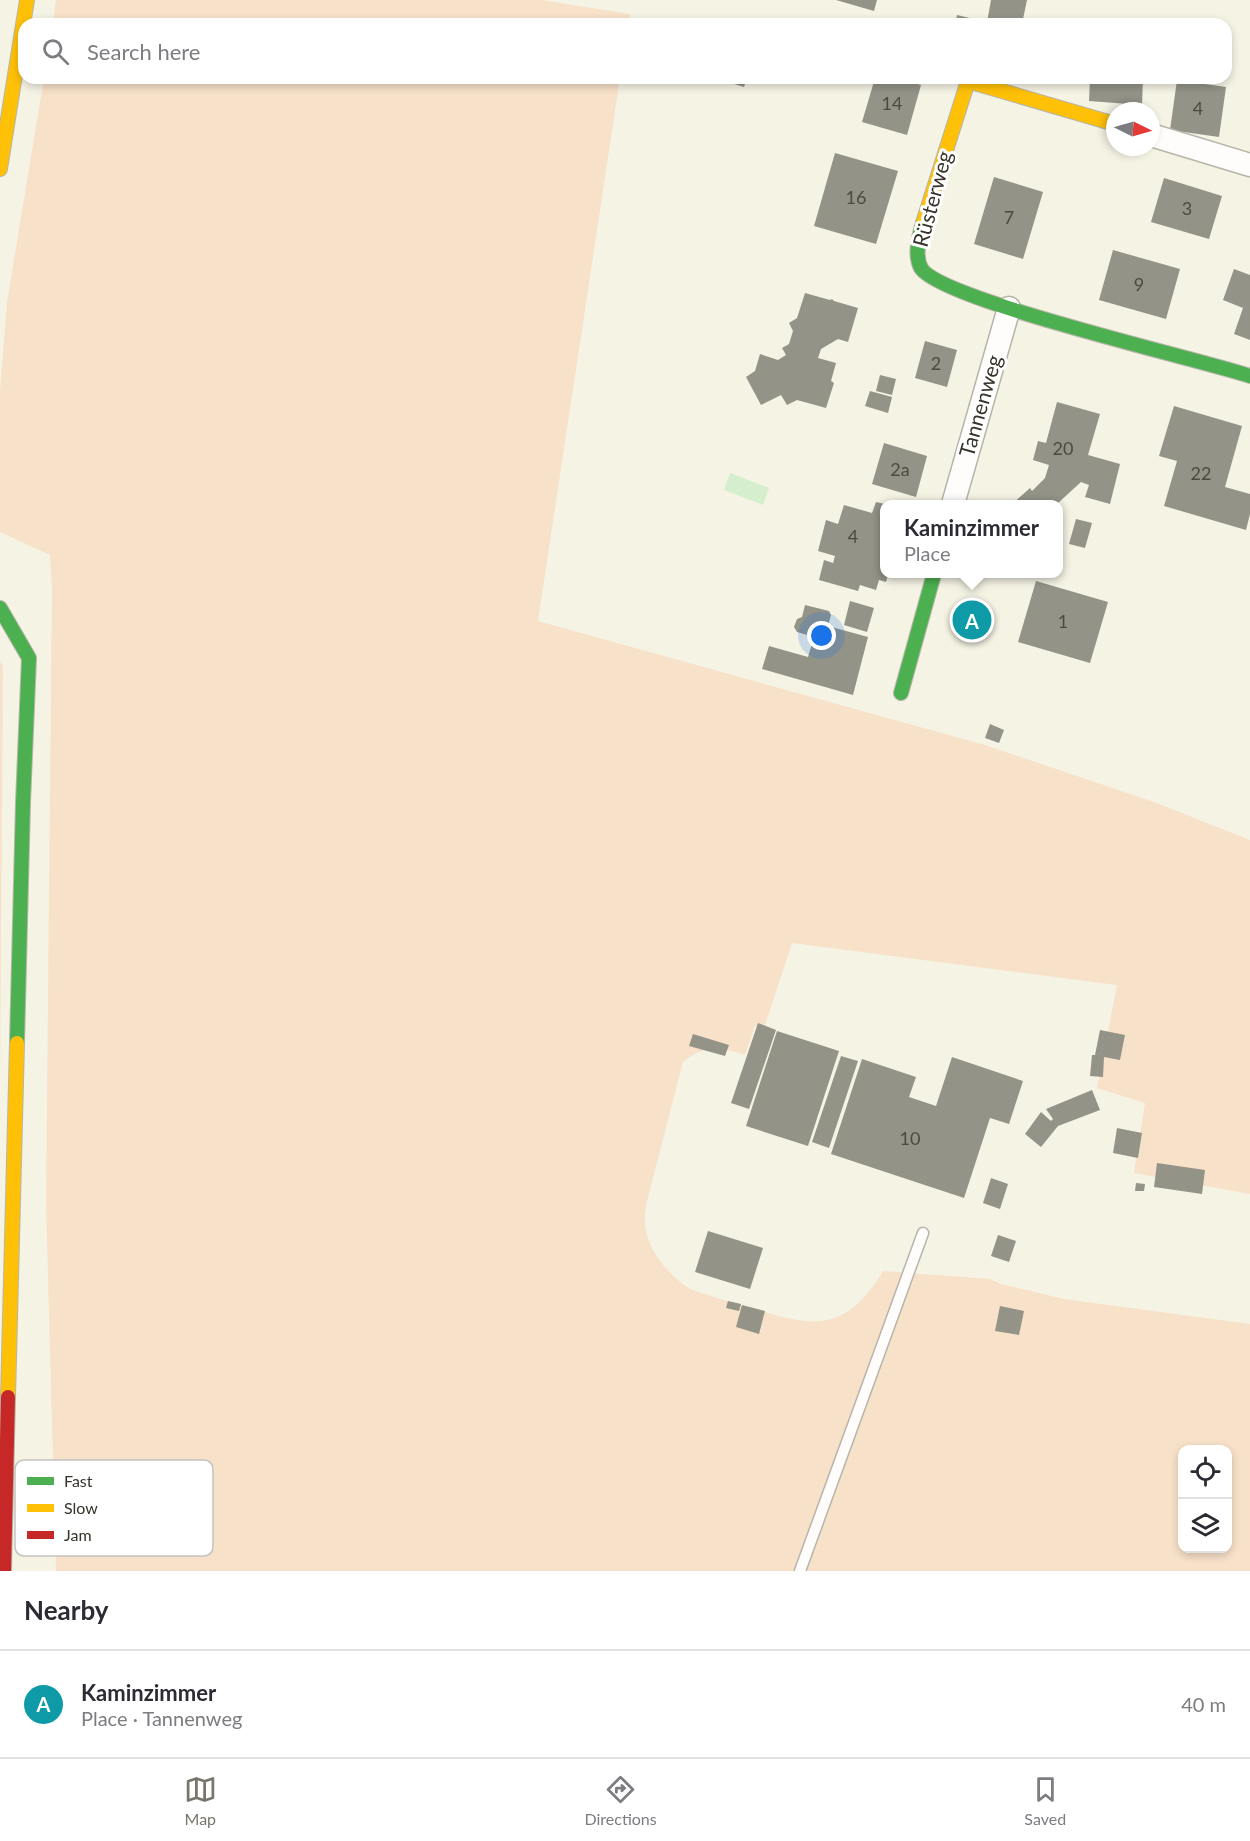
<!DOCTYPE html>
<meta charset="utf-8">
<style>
body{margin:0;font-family:Lato,sans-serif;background:#f7f7f7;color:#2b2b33}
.controls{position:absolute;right:18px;bottom:18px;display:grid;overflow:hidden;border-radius:12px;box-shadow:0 3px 9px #0003}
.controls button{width:54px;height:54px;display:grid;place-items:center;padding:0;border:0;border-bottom:2px solid #e1e1e2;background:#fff;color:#2b2b33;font:30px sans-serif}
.compass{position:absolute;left:1106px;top:102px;width:54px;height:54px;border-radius:50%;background:#fff;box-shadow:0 3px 9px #0003;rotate:95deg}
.you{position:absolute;left:822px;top:636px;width:21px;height:21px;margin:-15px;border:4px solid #fff;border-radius:50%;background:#1a73e8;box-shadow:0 0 0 9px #1a73e833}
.badge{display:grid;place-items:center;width:39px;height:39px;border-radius:50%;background:#78766a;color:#fff;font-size:20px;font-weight:700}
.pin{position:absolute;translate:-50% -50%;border:3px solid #fff;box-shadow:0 2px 6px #0006}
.popup{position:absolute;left:880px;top:500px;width:183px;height:78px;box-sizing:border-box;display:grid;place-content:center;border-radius:12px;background:#fff;filter:drop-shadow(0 2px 4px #0005);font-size:20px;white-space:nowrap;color:#7c7c81}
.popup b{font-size:22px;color:#2b2b33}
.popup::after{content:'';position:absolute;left:50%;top:100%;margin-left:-12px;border:12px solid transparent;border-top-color:#fff}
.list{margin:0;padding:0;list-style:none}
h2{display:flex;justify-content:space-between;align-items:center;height:78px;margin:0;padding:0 24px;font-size:26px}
h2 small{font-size:20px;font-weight:400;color:#7c7c81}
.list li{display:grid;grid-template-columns:39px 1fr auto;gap:18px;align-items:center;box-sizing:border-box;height:108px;padding:0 24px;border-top:2px solid #e1e1e2}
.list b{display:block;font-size:22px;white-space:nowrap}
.list p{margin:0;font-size:20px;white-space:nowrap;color:#7c7c81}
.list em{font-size:20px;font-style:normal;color:#7c7c81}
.icon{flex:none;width:33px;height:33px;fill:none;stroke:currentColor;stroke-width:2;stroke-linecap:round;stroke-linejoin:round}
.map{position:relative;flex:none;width:1250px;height:1571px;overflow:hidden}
.search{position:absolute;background:#fff;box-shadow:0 3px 9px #0003;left:18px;right:18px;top:18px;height:66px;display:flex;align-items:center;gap:15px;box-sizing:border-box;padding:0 21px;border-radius:18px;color:#7c7c81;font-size:22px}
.sheet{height:186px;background:#fff}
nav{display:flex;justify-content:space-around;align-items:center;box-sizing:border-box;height:84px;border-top:2px solid #e1e1e2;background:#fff;font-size:16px;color:#7c7c81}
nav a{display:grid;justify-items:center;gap:3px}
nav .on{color:#78766a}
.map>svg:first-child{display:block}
.green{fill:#f8e1c9;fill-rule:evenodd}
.water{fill:#d5eecd}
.building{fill:#939388}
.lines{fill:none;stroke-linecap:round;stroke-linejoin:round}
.lane-casing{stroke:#b7b5a9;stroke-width:13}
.street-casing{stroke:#b7b5a9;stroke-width:25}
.fast-casing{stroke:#b7b5a9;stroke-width:16}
.slow-casing{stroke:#b7b5a9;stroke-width:16}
.jam-casing{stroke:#b7b5a9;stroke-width:16}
.lane{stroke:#fefdfb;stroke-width:10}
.street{stroke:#fefdfb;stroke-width:22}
.fast{stroke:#4caf50;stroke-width:14}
.slow{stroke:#ffc107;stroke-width:14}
.jam{stroke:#c62828;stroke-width:14}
.labels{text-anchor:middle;stroke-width:6;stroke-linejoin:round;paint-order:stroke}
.number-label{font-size:18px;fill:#4c4b41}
.street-label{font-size:21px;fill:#353329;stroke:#fff}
.key{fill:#fff;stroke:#c2c2bf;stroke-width:1.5}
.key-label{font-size:16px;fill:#353329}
</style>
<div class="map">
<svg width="1250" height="1571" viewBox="0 0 1250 1571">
<rect width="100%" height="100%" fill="#f5f3e4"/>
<path class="green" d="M56 0H541L630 14 628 24H53Z
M44 78H620L538 621 985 745 1154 802 1250 840V1194L1134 1173 1145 1103 1097 1088 1117 985 792 943 764 1028 755 1026 745 1055C721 1047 704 1044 683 1062L646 1205C646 1211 644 1218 645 1224 647 1251 670 1277 692 1290 714 1297 736 1304 758 1310 818 1329 848 1329 883 1271L990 1279 1001 1284 1064 1299 1250 1324V1571H56L46 1203 52 588 50 555 0 532V390L7 302ZM1182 1450H1228V1548H1182Z
M0 661 3 666 0 1087Z"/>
<path class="water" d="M730 473 769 488 763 505 724 490Z"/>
<path class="building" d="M836 0H877L874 11Z
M991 0H1027L1022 24H955L957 15 987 22Z
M722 78H747L744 87 721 80Z
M875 78H896L921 85 907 135 862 122Z
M1090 78H1143L1142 105 1089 101Z
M1177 80 1226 87 1219 137 1170 130Z
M835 153 898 171 876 244 814 226Z
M994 177 1043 192 1023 259 974 244Z
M1164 178 1222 196 1209 239 1151 222Z
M1113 250 1180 269 1166 319 1099 300Z
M1234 269 1250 275V340L1234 334 1243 308 1223 300Z
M805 293 830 300 832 299 834 301 858 308 848 342 838 339 821 349 818 358 836 363 831 381 834 383 826 408 797 400 787 405 781 395 761 405 746 377 755 371 760 354 778 360 786 355 782 348 789 344 793 331 789 323 797 318Z
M925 341 957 350 947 387 915 378Z
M880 375 896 379 892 395 876 391Z
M870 391 892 397 888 413 865 406Z
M1057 402 1100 414 1088 455 1120 464 1110 504 1085 497 1089 485 1081 482 1057 504H1012L1030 488 1032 491 1045 478 1049 465 1033 460 1038 441 1046 443Z
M1174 406 1242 426 1225 487 1250 494V514L1246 530 1164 506 1177 461 1159 456Z
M884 443 927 456 916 497 872 484Z
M876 502 885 504V574H888L886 582 879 580 876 590 860 585 858 591 819 580 824 560 833 563 835 556 818 551 826 520 838 524 844 505 872 513Z
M1076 519 1092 523 1085 548 1069 544Z
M1036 581 1108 602 1090 663 1018 642Z
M850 601 874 608 867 632 844 625Z
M805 605 829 611 831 615 828 626 868 637 853 695 762 669 769 646 808 657 814 637 797 632 794 627 797 619 802 617Z
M964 609 985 615 980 631 976 629 972 642 958 638Z
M990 724 1004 730 999 743 985 738Z
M758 1023 776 1030 749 1109 731 1103Z
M1100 1030 1125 1035 1120 1060 1104 1057 1103 1077 1090 1076 1092 1055H1095Z
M777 1031 839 1051 808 1146 746 1126Z
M693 1034 729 1045 725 1056 689 1046Z
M841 1056 858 1061 829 1148 812 1142Z
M952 1057 1023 1081 1009 1124 990 1118 964 1198 831 1154 862 1059 916 1077 909 1097 936 1106Z
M1092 1090 1100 1110 1058 1126 1041 1147 1025 1134 1041 1112 1051 1121 1053 1119 1046 1109Z
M1117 1128 1142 1133 1138 1158 1113 1153Z
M1157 1163 1205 1170 1202 1194 1154 1187Z
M991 1178 1008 1184 1000 1209 983 1203Z
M1136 1183 1145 1184 1144 1191H1135Z
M708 1231 763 1248 750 1289 695 1272Z
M998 1235 1016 1241 1009 1262 991 1256Z
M728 1301 741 1304 739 1311 726 1308Z
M742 1305 765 1311 759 1334 736 1327Z
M1000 1306 1024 1311 1019 1335 995 1331Z"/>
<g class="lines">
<defs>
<path id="lane" d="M800 1571 923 1233"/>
<path id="street" d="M1151 135 1250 165
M953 504 1009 308"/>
<path id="fast" d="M923 223C919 236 914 255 921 268 940 300 1199 359 1250 376
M0 608 29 658 23 803 17 1043
M901 693 934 574"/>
<path id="slow" d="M0 169 27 0
M923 223 968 81 1115 124
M8 1397 17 1043"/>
<path id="jam" d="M4 1571 8 1397"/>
</defs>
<use href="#lane" class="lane-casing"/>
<use href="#street" class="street-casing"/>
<use href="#fast" class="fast-casing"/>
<use href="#slow" class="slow-casing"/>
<use href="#jam" class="jam-casing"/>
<use href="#lane" class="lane"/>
<use href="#street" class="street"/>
<use href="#fast" class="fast"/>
<use href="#slow" class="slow"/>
<use href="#jam" class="jam"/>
</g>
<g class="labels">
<g class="number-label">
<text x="892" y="110">14</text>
<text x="1198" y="115">4</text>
<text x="856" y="204">16</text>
<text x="1187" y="215">3</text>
<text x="1009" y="224">7</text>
<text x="1139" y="291">9</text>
<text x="936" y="370">2</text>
<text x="1063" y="455">20</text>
<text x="900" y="476">2a</text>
<text x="1201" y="480">22</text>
<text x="853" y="543">4</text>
<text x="1063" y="628">1</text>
<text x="910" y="1145">10</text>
</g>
<g class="street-label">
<text transform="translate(933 199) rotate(-75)" y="7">Rüsterweg</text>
<text transform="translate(981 406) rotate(-74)" y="7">Tannenweg</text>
</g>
</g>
<rect x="15" y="1460" width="198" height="96" rx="9" class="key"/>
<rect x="27" y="1477" width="27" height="8" fill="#4caf50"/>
<rect x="27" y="1504" width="27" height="8" fill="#ffc107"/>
<rect x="27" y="1531" width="27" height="8" fill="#c62828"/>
<g class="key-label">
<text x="64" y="1487">Fast</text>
<text x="64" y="1514">Slow</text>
<text x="64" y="1541">Jam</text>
</g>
</svg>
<div class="controls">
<button><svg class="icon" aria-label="locate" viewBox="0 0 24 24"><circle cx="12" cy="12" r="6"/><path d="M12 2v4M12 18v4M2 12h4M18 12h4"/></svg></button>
<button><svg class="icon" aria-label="layers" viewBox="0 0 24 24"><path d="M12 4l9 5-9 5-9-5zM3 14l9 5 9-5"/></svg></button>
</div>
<svg class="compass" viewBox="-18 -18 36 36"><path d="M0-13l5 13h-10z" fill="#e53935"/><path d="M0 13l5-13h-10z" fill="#7c7c81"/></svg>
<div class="you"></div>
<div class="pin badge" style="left:972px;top:620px;background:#0f9aa8">A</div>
<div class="popup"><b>Kaminzimmer</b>Place</div>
<div class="search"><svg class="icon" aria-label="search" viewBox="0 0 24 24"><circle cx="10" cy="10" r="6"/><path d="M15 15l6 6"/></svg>Search here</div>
</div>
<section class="sheet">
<h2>Nearby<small></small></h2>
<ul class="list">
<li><span class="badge" style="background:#0f9aa8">A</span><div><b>Kaminzimmer</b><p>Place · Tannenweg</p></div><em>40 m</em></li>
</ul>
</section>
<nav>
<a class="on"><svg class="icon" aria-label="map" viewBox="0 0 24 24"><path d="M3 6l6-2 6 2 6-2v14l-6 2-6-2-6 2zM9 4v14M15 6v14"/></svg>Map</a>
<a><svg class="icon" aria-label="directions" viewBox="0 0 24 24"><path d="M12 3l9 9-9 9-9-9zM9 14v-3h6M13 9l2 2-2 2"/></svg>Directions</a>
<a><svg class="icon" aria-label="saved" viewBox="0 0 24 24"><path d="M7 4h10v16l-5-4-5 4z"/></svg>Saved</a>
</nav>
